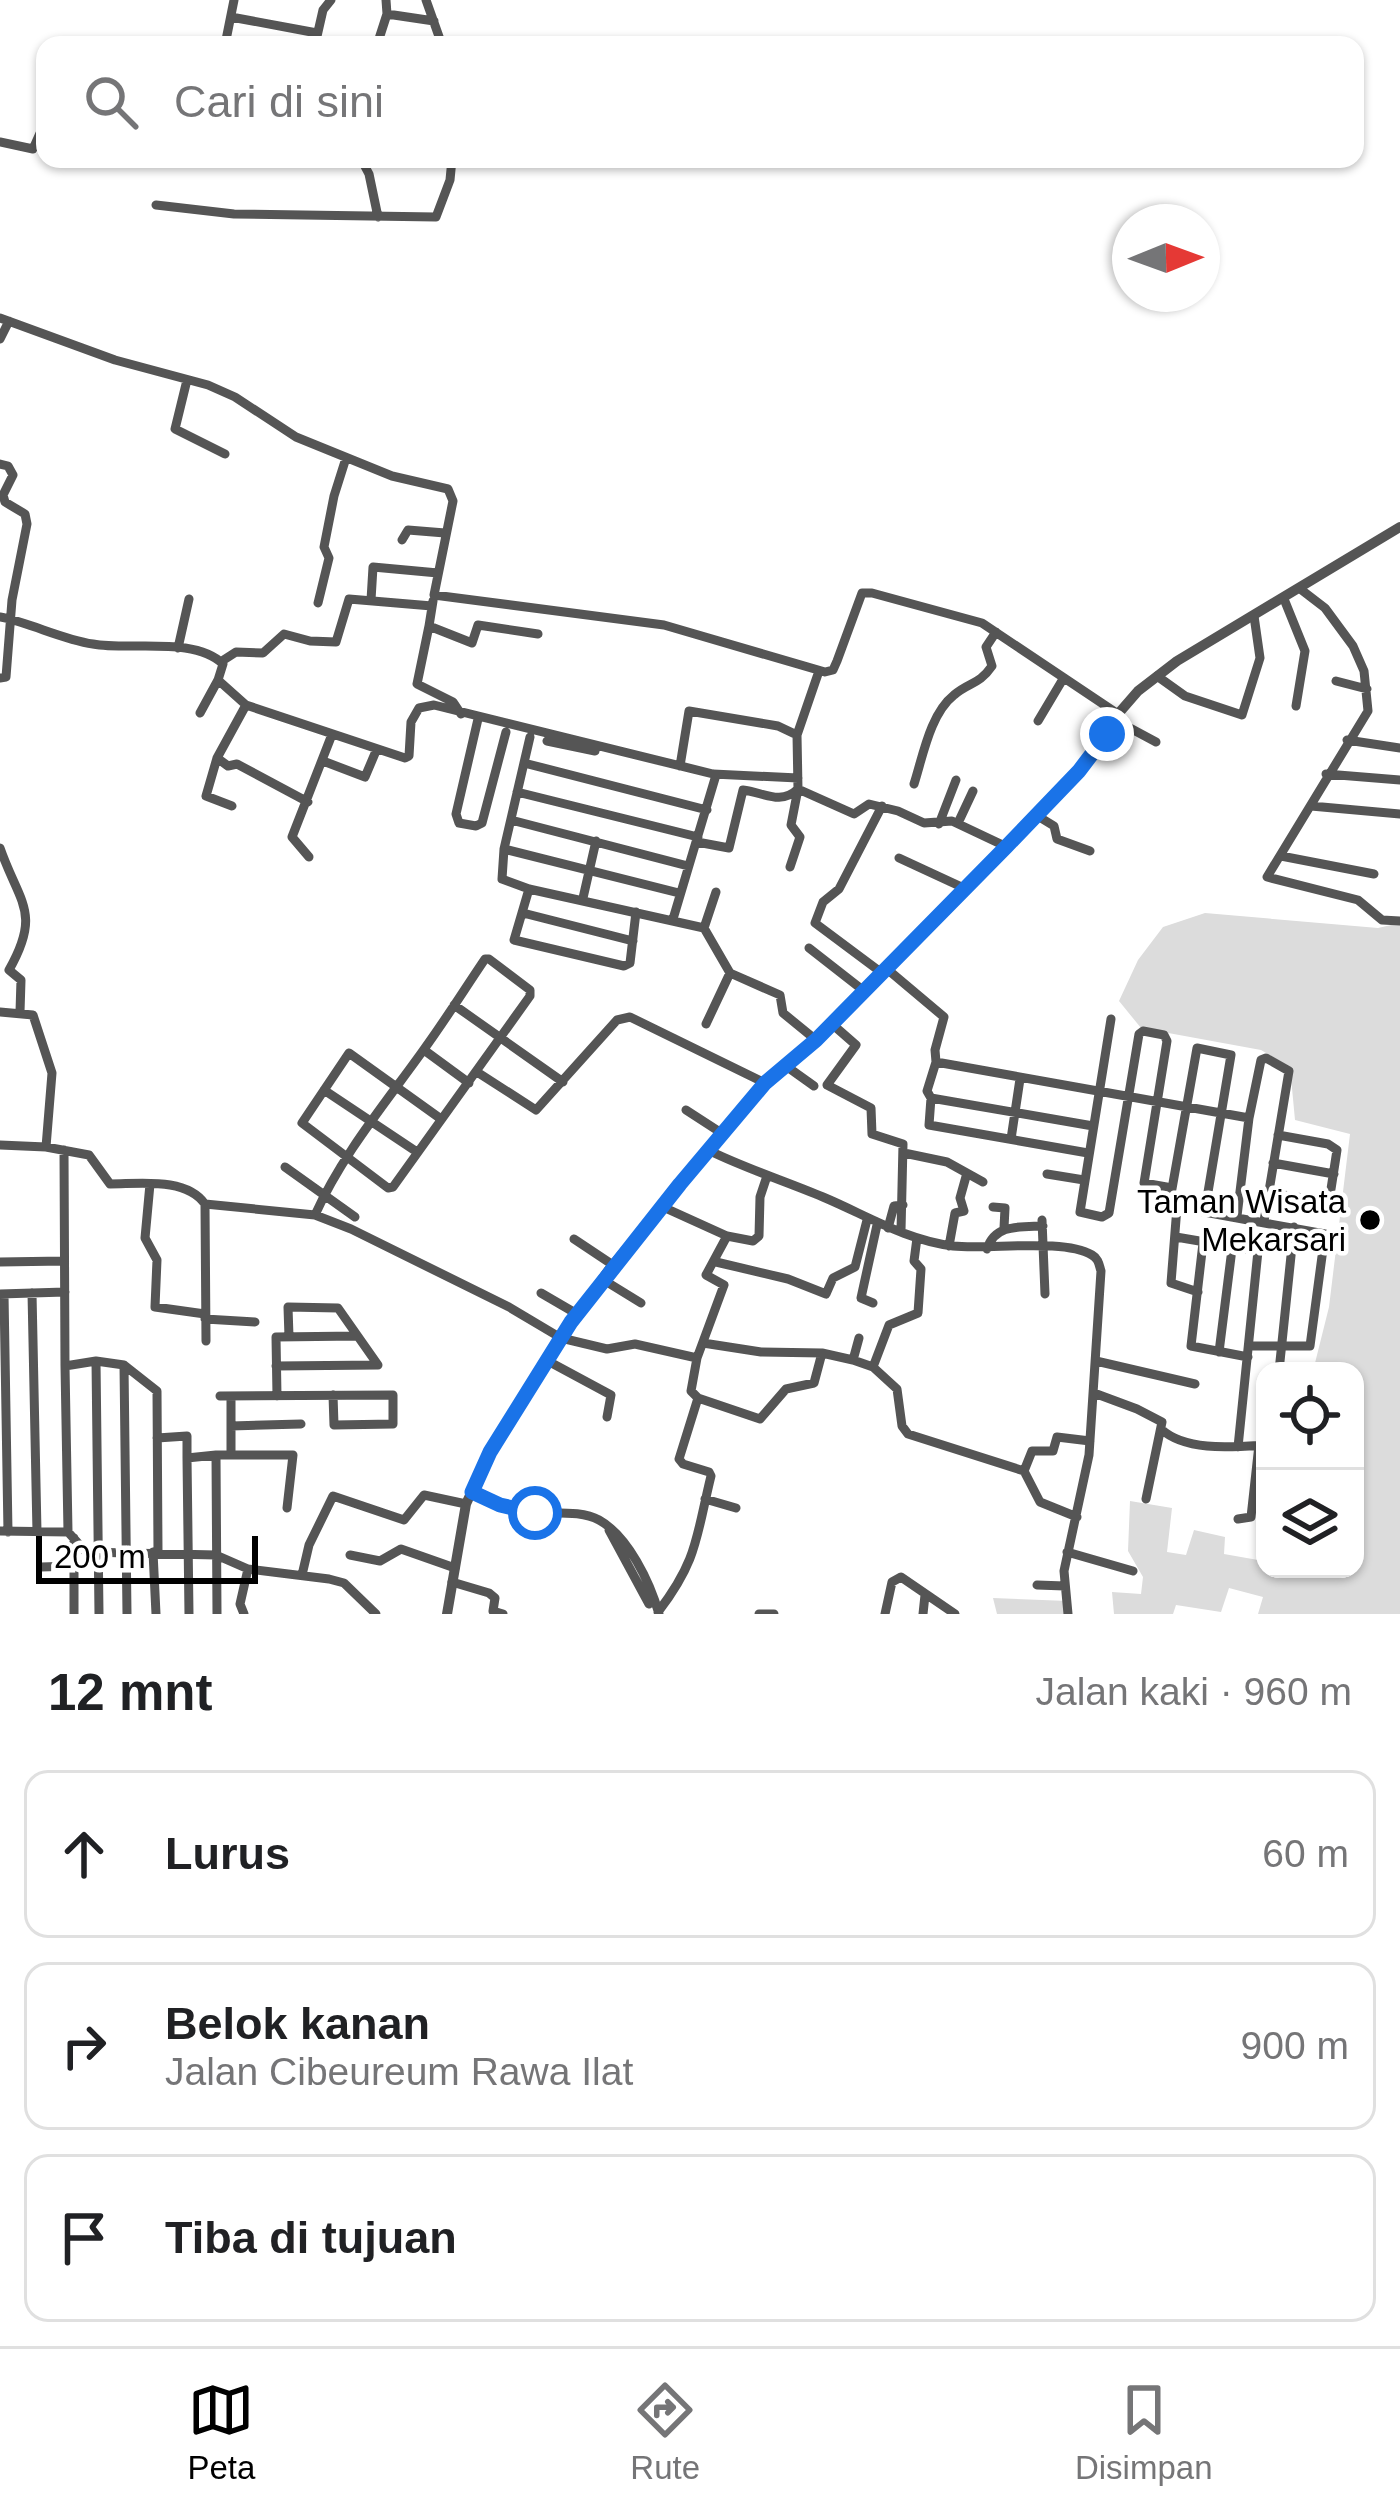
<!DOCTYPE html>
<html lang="id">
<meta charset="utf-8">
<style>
body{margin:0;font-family:Arial,sans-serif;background:#f2f2f2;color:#202124}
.controls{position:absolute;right:36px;bottom:36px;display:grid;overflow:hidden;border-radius:24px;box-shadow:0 3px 9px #0004}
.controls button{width:108px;height:108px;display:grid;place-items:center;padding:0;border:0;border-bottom:3px solid #e0e0e0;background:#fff;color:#202124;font:60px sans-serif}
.compass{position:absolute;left:1112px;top:204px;width:108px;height:108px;border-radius:50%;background:#fff;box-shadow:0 3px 9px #0004;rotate:89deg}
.scale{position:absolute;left:36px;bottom:30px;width:222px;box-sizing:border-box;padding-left:12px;border:6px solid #000;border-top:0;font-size:33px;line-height:42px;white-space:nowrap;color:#000;-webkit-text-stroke:9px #fff;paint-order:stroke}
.stop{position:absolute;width:36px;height:36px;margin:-27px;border:9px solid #1a73e8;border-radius:50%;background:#fff}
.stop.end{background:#1a73e8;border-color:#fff;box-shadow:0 3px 12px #0008}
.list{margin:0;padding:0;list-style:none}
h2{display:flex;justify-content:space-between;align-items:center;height:156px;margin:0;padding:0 48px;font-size:51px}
h2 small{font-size:39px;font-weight:400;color:#757577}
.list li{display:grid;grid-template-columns:78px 1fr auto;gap:36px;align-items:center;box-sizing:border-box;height:168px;margin:0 24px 24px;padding:0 24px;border:3px solid #e0e0e0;border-radius:24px}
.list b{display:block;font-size:45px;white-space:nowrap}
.list p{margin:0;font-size:39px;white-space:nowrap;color:#757577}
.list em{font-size:39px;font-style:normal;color:#757577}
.icon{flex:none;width:66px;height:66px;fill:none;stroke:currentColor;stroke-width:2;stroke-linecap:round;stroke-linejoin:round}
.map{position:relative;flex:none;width:1400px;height:1614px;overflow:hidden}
.search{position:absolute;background:#fff;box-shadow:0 3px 9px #0004;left:36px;right:36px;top:36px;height:132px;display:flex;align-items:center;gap:30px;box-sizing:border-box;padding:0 42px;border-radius:24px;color:#757577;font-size:45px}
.sheet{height:732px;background:#fff}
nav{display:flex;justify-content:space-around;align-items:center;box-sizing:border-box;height:168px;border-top:3px solid #e0e0e0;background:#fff;font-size:33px;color:#757577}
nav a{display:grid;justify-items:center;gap:6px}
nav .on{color:#000}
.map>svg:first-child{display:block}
.green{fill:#dcdcdc}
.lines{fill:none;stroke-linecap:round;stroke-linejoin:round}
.minor{stroke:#555;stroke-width:9}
.tertiary{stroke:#555;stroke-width:10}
.route{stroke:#1a73e8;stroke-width:15}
.poi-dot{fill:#000;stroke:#fff;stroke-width:4.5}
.labels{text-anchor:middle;stroke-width:9;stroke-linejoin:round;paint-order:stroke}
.poi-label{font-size:33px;fill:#000;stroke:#fff;text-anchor:end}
</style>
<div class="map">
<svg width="1400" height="1614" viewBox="0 0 1400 1614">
<rect width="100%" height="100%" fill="#fff"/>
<path class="green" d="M1205 913 1378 928 1400 923V1614H1258L1263 1597 1229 1588 1221 1612 1176 1605 1173 1614H1114L1112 1592 1141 1594 1143 1577 1128 1551 1130 1501 1172 1508 1167 1552 1186 1555 1194 1530 1225 1537 1224 1554 1258 1560 1265 1536V1569H1355V1371H1313L1329 1307 1350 1134 1295 1120 1290 1067 1261 1050 1141 1028 1119 1001 1138 960 1163 927Z
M993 1598 1068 1601 1071 1614H997Z"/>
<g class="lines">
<path class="minor" d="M426 0 442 45
M387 14 434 21
M231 17 317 33
M225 45 234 0
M315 45 323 10 331 0
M377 45 387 14 386 0
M0 142 33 149 45 122
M361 159 369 174 378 217
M156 205 234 214 436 217 450 180 452 159
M0 318 115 360 208 385 235 397 296 437 392 476 448 489 453 501 434 595 664 625 825 672 833 670 837 661 862 593H872L982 623 1118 714
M0 339 9 321
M187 380 175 429 225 454
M0 464 8 466 13 475 3 495 5 502 25 514 27 524 12 600 6 677 0 678
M402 540 408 530 445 533
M1299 588 1325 608 1353 646 1364 671 1368 711 1267 877 1358 900 1382 920 1400 921
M1284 599 1305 651 1296 706
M371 600 373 567 438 573
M433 601 429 626 472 643 478 625 538 634
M318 603 329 558 324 547 334 496 346 458
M0 617C31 623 61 639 93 644 131 651 194 636 223 664L218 680 246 705 405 758 409 756 411 722 419 708 434 705 713 774 798 778
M429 626 417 684 453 702 461 714
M178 648 189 599
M222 661 236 652 263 653 284 634 310 641 336 642 349 599 432 606
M1157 676 1185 696 1242 715 1260 658 1254 616
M1336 681 1367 689
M246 705 217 758 228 766 237 764 308 802
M200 713 218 680
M478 719 456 814 459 823 476 826 482 823 506 732
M1115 720 1156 742
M1038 721 1063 679
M530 737 504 849 502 879 529 889 704 928 730 973 780 995 783 1013 816 1040
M1347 740 1400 748
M547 741 595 751
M217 758 206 796 232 806
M323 761 365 777 376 751
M524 763 707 810
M680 766 689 711 778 726 797 735
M1326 774 1400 780
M914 784C923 756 930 714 954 695 969 682 979 685 992 666L986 647 996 632
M517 792 698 837
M882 806 839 889 823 902 815 923 882 973
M1311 806 1400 814
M1036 815 1054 826 1057 839 1090 851
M511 820 688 866
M958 823 973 791
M939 824 956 780
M697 842 729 848 743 790C763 792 780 806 798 789L854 814 869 804 898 811 924 823 952 821 1007 847
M0 848C19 903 42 912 9 970L21 980 20 1012
M504 849 679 893
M1281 856 1374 874
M309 857 292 837 331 737
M899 858 966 889
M790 867 800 837 791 825 798 789 797 735 819 671
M529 889 514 940 624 966 630 963 636 912
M583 898 596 841
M523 913 633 941
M673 919 716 775
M704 928 716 892
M809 948 864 991
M887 969 944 1017 935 1050 936 1062 1249 1118
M454 1005 563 1082
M0 1012 33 1015 52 1073 46 1147
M1111 1019 1080 1212 1102 1217 1109 1213 1139 1034 1143 1031 1164 1035 1167 1041 1144 1183 1172 1188
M706 1024 730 973
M832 1024 856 1045 827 1085 871 1108 872 1134 903 1144 901 1231
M424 1050 469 1083
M936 1062 927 1091 931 1098 1093 1126
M786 1066 814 1086
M477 1072 536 1110 617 1020 630 1017 765 1083
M324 1090 417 1152
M931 1098 929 1125 1088 1153
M686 1110 723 1134
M1011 1139 1020 1079
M0 1145 46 1147 89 1155 110 1184C140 1184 186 1177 205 1204L315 1215 351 1229 509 1307 561 1338 607 1349 635 1344 697 1358 724 1285 706 1275 727 1236
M64 1150 65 1366
M710 1151C747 1169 785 1181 823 1197 866 1215 905 1240 953 1246 989 1250 1063 1238 1092 1255 1099 1259 1099 1265 1101 1271L1089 1455 1064 1571 1068 1614
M904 1153 947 1162 983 1182
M1273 1163 1334 1174
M285 1167 355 1217
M1047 1174 1084 1180
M150 1184 145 1238 157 1260 155 1307 205 1314
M1270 1193 1329 1202 1337 1150 1328 1144 1278 1135
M205 1204 206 1341
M663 1207 727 1236 753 1241 759 1236 760 1197 767 1176
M993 1207 1005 1208 1004 1228
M1177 1207 1325 1234 1310 1346H1249
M315 1215C342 1155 384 1105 422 1052 444 1022 464 990 485 959H489L530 990V996L393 1187 388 1188 302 1123 349 1053 441 1119
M1237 1216 1249 1118 1261 1060 1266 1058 1289 1071 1264 1221
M1042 1220 1045 1294
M888 1228 894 1206 903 1205
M1176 1237 1258 1251 1238 1447
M574 1239 613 1265
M1203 1243 1191 1346 1248 1357
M949 1246 955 1213 964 1211 960 1198 967 1173
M987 1249C995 1224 1019 1227 1043 1226
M0 1262 64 1261
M716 1262 788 1279 826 1294 833 1278 855 1267 867 1220
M602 1279 641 1303
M1198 1292 1171 1283 1177 1207 1170 1200 1197 1048 1231 1055 1205 1210
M32 1293 37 1532
M541 1293 577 1314
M0 1294 65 1292
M4 1294 8 1532
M873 1303 861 1298 877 1225
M205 1319 255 1322
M703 1343 761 1352 822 1353 853 1360 873 1367 897 1389 902 1426 908 1434 1024 1471 1040 1502 1077 1517
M1219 1352 1232 1249
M546 1360 611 1395 607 1417
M853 1360 859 1338
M96 1361 99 1614
M1096 1361 1195 1384
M276 1366 378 1365 338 1308 288 1307 289 1337
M873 1367 889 1325 918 1313 921 1269 914 1261 917 1238
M1279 1371 1294 1227
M1094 1393 1137 1409 1162 1422 1146 1499
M220 1396 393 1395V1424L334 1425 333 1395
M231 1396V1455
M277 1396 276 1337 357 1336
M698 1398 760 1419 786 1389 814 1383 822 1353
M231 1426 301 1424
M1161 1429C1186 1452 1234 1447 1265 1445
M157 1438 187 1436V1458L216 1455 217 1614
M216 1455H293L287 1508
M187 1458 189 1614
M1024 1471 1032 1451H1053L1057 1437 1090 1441
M471 1492C489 1500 505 1508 524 1511 547 1515 579 1509 599 1520 628 1536 650 1582 659 1614
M705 1499 736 1508
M1238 1519 1251 1517 1259 1445
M609 1530 649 1604
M0 1531 68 1532 86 1552 216 1555 248 1569 329 1579 344 1583 376 1614
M68 1532 65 1366 96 1361 124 1365
M74 1538V1614
M153 1552 156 1614
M1067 1552 1133 1571
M350 1555 380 1561 401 1549 455 1568
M41 1567 74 1566
M302 1575 309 1545 333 1496 404 1520 424 1495 466 1504
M452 1582 489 1593 495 1598 493 1611 503 1614
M1037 1585 1065 1586
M658 1612C698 1560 696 1537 711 1476L709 1472 683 1464 679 1459 698 1398 691 1391 697 1358
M127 1614 124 1365 157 1391 158 1552
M244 1614 240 1604 248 1569
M759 1614H774
M885 1614 892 1582 901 1577 955 1614
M923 1614 925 1595"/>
<path class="tertiary" d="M447 1614 466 1504 490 1452 546 1360 608 1271 765 1083 816 1040 1007 847 1099 747 1118 714 1138 691 1177 661 1400 527"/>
</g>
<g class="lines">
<path class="route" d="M535 1513 500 1505 472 1492 490 1452 571 1322 680 1184 765 1083 816 1040 1006 847 1079 771 1107 734"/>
</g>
<circle class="poi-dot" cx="1370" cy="1220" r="12"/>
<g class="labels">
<g class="poi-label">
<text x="1346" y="1213">Taman Wisata<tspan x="1346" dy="38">Mekarsari</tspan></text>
</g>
</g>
</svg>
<div class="controls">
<button><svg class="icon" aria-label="locate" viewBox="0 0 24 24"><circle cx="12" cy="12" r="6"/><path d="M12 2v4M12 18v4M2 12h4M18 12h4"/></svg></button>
<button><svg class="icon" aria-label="layers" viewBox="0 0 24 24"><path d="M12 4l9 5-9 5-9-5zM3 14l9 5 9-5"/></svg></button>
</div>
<svg class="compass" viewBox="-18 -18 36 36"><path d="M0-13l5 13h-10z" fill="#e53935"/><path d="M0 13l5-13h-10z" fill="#757577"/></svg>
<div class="scale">200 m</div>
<div class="stop" style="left:535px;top:1513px"></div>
<div class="stop end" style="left:1107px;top:734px"></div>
<div class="search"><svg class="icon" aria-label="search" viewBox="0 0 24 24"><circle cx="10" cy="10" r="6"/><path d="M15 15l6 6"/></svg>Cari di sini</div>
</div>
<section class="sheet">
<h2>12 mnt<small>Jalan kaki · 960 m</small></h2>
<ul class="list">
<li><svg class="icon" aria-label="ahead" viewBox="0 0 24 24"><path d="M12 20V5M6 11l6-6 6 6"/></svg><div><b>Lurus</b></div><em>60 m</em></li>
<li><svg class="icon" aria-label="right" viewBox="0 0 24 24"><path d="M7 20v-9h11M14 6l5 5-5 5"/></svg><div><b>Belok kanan</b><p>Jalan Cibeureum Rawa Ilat</p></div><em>900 m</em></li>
<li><svg class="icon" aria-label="arrive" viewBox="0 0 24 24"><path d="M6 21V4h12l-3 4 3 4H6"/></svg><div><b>Tiba di tujuan</b></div></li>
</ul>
</section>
<nav>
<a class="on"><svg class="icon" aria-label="map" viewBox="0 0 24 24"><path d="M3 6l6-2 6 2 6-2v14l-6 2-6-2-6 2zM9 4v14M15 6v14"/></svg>Peta</a>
<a><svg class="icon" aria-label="directions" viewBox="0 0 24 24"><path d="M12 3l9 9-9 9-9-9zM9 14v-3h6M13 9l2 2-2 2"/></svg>Rute</a>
<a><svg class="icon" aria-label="saved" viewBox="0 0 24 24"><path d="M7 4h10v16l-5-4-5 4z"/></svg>Disimpan</a>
</nav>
